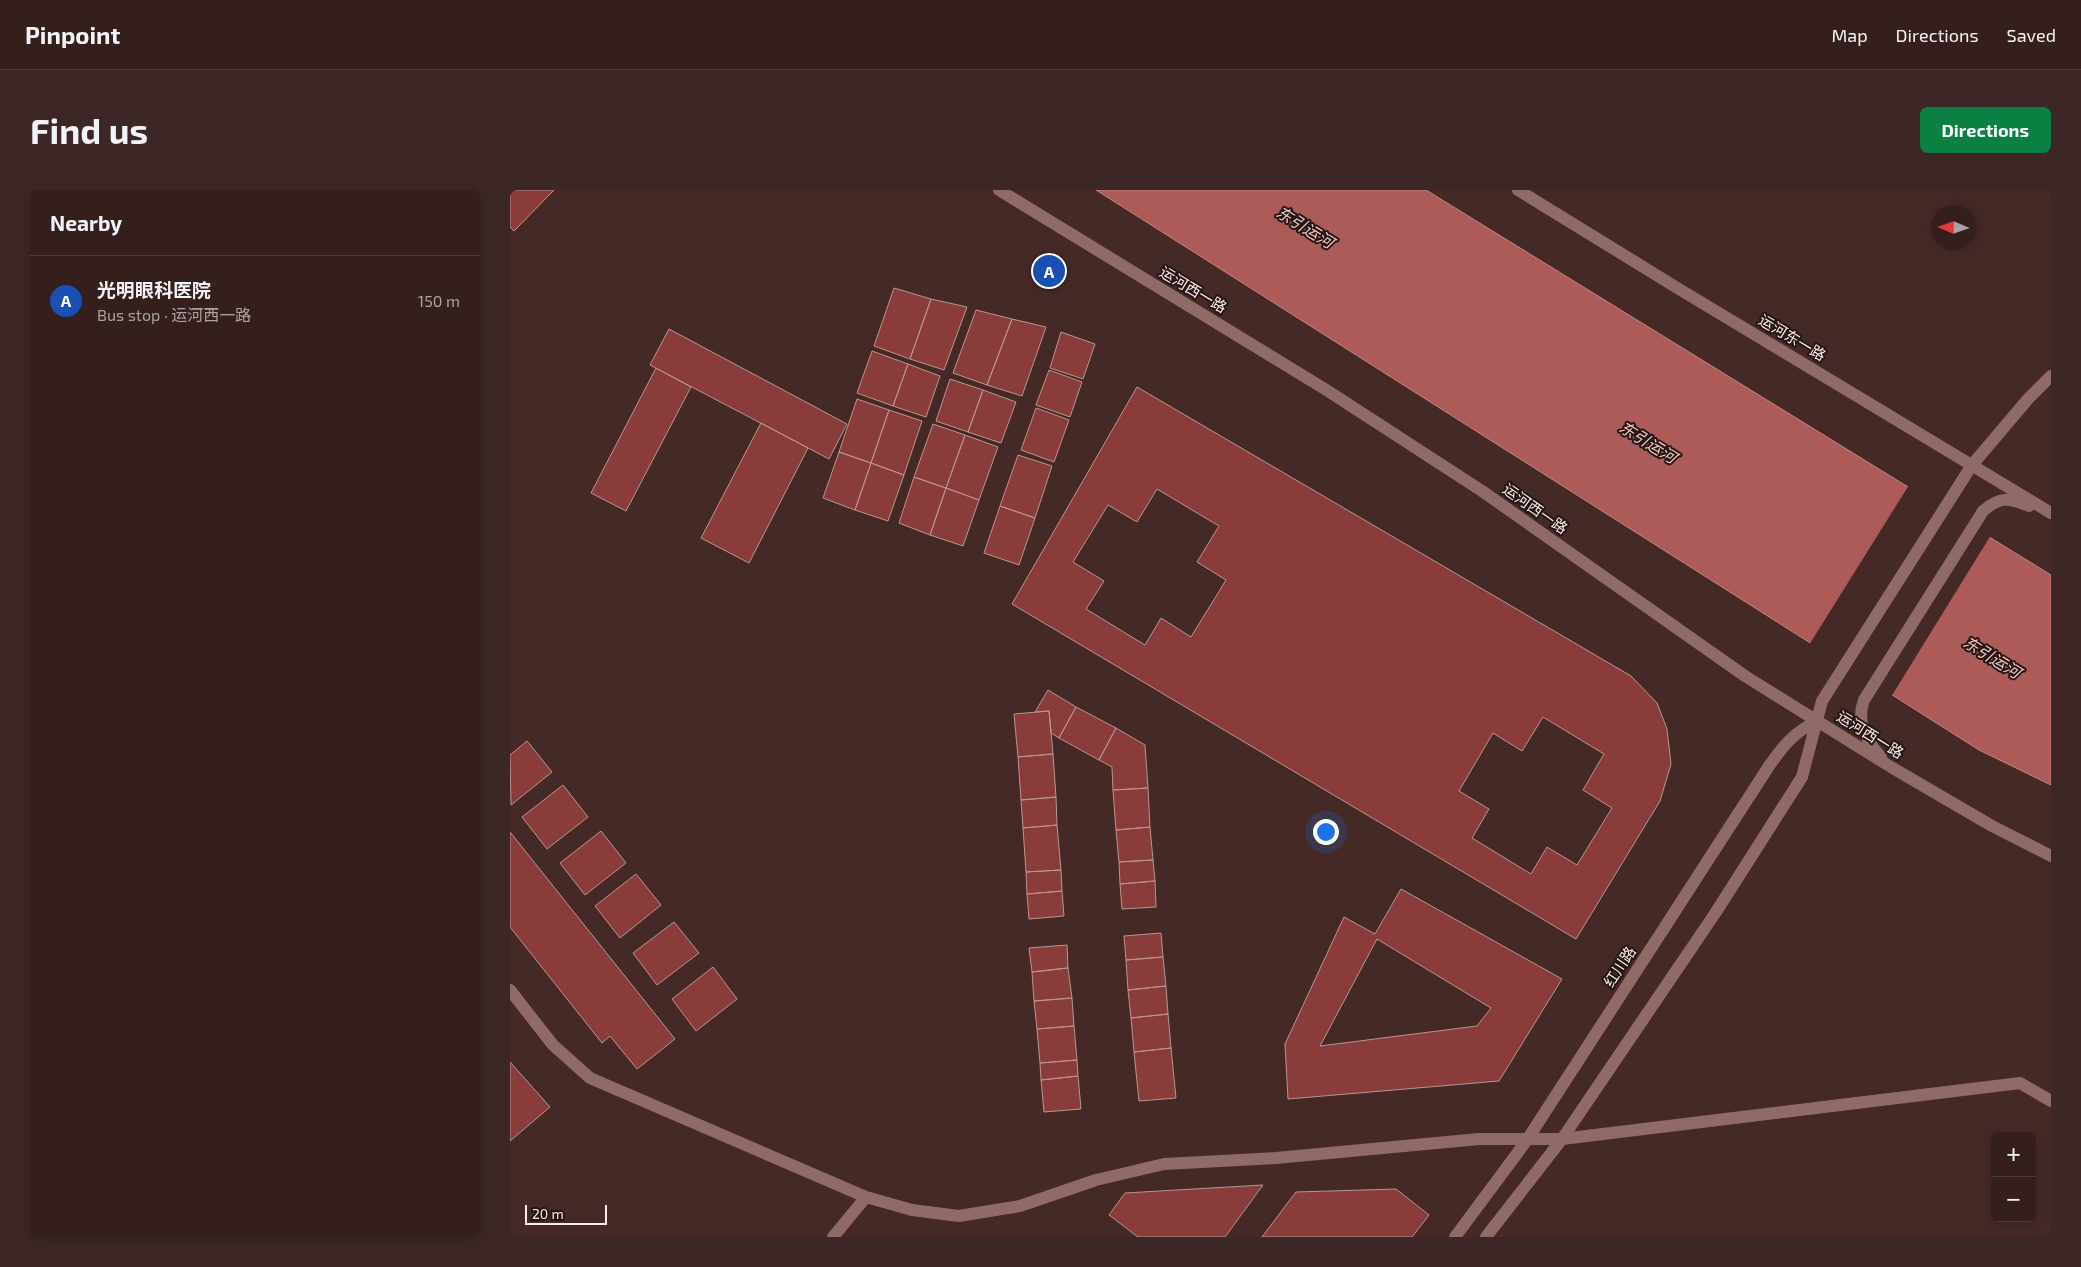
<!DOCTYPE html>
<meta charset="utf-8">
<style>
body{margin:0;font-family:"Exo 2","Noto Sans SC",sans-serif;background:#3c2726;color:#f1f3f6}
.controls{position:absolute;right:15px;bottom:15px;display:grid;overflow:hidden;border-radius:8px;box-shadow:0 2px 12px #0003}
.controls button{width:45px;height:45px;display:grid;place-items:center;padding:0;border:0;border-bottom:1px solid #4e3d3b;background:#341f1d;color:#f1f3f6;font:25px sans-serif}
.compass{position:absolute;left:1421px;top:15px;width:45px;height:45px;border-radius:50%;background:#341f1d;box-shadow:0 2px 12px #0003;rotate:272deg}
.scale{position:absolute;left:15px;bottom:12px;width:82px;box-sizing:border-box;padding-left:5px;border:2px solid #fdeae8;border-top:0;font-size:14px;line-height:18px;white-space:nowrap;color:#fdeae8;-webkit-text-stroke:4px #231615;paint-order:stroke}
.you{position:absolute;left:815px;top:641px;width:18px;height:18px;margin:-12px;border:4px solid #fff;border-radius:50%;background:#1a73e8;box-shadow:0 0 0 8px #1a73e833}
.badge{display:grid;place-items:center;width:32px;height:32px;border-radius:50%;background:#0b8043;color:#fff;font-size:16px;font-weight:700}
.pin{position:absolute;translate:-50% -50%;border:2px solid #fff;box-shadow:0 1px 5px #0006}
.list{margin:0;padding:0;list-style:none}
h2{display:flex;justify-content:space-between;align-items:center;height:65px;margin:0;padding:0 20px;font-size:21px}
h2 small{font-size:16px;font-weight:400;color:#a9a2a4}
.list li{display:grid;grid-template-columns:32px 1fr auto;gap:15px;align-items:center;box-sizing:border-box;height:90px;padding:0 20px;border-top:1px solid #4e3d3b}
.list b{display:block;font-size:19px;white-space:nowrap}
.list p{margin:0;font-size:16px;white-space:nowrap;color:#a9a2a4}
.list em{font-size:16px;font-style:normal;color:#a9a2a4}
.map{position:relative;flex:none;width:1541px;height:1047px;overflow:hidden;border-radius:8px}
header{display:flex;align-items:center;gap:30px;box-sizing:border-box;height:70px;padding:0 25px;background:#341f1d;border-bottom:1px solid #4e3d3b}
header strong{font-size:24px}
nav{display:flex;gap:28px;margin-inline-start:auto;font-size:18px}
.intro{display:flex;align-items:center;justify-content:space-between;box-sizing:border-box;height:120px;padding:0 30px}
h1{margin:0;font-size:35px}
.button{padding:12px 22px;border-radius:8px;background:#0b8043;color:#fff;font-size:18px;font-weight:700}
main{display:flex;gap:30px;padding:0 30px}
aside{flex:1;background:#341f1d;border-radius:8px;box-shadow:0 2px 12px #0003}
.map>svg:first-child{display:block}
.water{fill:#ac5b58;stroke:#c48683}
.pier{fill:#452927}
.building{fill:#893c3a;stroke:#b99693;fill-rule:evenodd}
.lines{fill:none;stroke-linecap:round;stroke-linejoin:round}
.minor{stroke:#8f6a67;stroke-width:12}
.labels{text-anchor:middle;stroke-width:4;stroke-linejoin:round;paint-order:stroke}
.street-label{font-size:15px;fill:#fdeae8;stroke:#231615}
.water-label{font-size:16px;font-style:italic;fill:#f9c9c6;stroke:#231615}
</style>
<header>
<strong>Pinpoint</strong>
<nav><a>Map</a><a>Directions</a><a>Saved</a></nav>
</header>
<div class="intro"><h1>Find us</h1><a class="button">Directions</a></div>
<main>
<aside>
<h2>Nearby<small></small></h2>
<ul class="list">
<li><span class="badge" style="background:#1a4fb4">A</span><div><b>光明眼科医院</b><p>Bus stop · 运河西一路</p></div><em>150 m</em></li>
</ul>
</aside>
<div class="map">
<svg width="1541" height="1047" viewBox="0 0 1541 1047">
<rect width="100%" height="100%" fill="#452927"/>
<path class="water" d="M586 0H916L1541 385V595L1469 560Z"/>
<path class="pier" d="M1399 295 1481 345 1381 507 1299 455Z"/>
<path class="building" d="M0 0H44L4 41 0 37Z
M384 98 421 109 400 169 364 156Z
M421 109 457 117 434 180 400 169Z
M466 120 502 129 477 195 443 183Z
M502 129 536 137 512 206 477 195Z
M159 139 337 234 319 269 140 175Z
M551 142 585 154 573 189 540 178Z
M362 161 398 174 383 216 347 203Z
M398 174 430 186 416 227 383 216Z
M146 178 181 197 116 321 81 303Z
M539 180 572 192 560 227 526 215Z
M440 189 473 200 458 242 426 231Z
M627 197 1121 486 1147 513 1157 539 1161 574 1150 611 1066 749 502 414Z
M473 200 506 212 491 253 458 242Z
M347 209 379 220 361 273 329 262Z
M526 218 559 230 544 272 511 260Z
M379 220 412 231 394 285 361 273Z
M251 233 298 258 239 373 191 348Z
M423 234 455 245 436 298 404 287Z
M455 245 488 257 469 310 436 298Z
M329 262 361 273 345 320 313 308Z
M508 265 542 276 525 328 490 316Z
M361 273 394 285 378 331 345 320Z
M404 287 436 298 420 345 389 333Z
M436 298 469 310 453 356 420 345Z
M647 299 709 336 687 372 716 390 681 447 651 428 635 455 576 419 594 391 563 372 598 315 627 332Z
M490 316 525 328 509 375 474 363Z
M538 500 566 517 549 548 541 543 539 521 525 522Z
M566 517 606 538 589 570 549 548Z
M539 521 543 564 508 567 504 524Z
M1033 527 1094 564 1073 600 1102 618 1067 675 1037 657 1021 684 962 648 979 619 949 601 983 543 1012 561Z
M606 538 635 555 638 598 603 600 602 577 589 570Z
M17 551 42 582 1 615 0 565Z
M543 564 546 607 511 610 508 567Z
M53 595 78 627 37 659 12 627Z
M638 598 640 637 606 640 603 600Z
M546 607 547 635 513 638 511 610Z
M547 635 551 680 516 682 513 638Z
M640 637 643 670 609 672 606 640Z
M91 641 116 673 75 705 50 673Z
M0 642 165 849 127 879 100 846 92 853 0 737Z
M643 670 645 691 610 694 609 672Z
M551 680 552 701 517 704 516 682Z
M126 684 151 715 110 748 85 716Z
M645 691 646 717 612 719 610 694Z
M891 699 1052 789 989 891 778 909 775 854 834 727 865 744ZM867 749 981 818 967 836 810 856Z
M552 701 554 726 519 729 517 704Z
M164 732 189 763 147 795 123 763Z
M651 743 653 767 616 770 614 746Z
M557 755 558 778 522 782 519 758Z
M653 767 656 796 618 800 616 770Z
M203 777 227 809 186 841 162 809Z
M558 778 562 808 524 811 522 782Z
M656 796 658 824 621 828 618 800Z
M562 808 564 836 527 839 524 811Z
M658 824 661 858 624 862 621 828Z
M564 836 567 870 530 873 527 839Z
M661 858 666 908 629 911 624 862Z
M567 870 568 886 531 890 530 873Z
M0 872 40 917 0 951Z
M568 886 571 919 534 922 531 890Z
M753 995 715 1047H628L599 1025 615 1003Z
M886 999 919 1025 902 1047H752L786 1002Z"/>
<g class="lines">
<path class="minor" d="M489 0 818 201 972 301 1235 486 1381 577 1482 636 1541 666
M1008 0 1169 99 1541 323
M1371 567C1356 551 1346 531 1354 510L1473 321C1490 306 1499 308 1519 316
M0 800 43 855 80 888 356 1007 402 1020 449 1026 510 1016 586 990 654 974 766 968 969 949H1052L1510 893 1541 911
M323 1047 356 1007
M945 1047 1017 950 1259 576C1274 555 1283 543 1307 531
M976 1047 1052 949 1206 722 1292 587 1312 511 1462 275 1518 209 1541 186"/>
</g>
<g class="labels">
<g class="street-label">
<text transform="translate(683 100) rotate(31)" y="5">运河西一路</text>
<text transform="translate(1282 148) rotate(31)" y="5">运河东一路</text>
<text transform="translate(1025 319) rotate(35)" y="5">运河西一路</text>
<text transform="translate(1360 545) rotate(32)" y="5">运河西一路</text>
<text transform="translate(1110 777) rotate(-57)" y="5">红川路</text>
</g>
<g class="water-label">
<text transform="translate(795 37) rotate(32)" y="6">东引运河</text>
<text transform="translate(1138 252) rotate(32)" y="6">东引运河</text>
<text transform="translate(1482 467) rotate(32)" y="6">东引运河</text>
</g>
</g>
</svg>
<div class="controls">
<button>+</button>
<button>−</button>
</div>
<svg class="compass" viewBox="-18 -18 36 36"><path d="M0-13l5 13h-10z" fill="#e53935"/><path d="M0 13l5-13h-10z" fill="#a9a2a4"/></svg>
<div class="scale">20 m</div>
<div class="you"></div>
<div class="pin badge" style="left:539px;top:81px;background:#1a4fb4">A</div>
</div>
</main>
